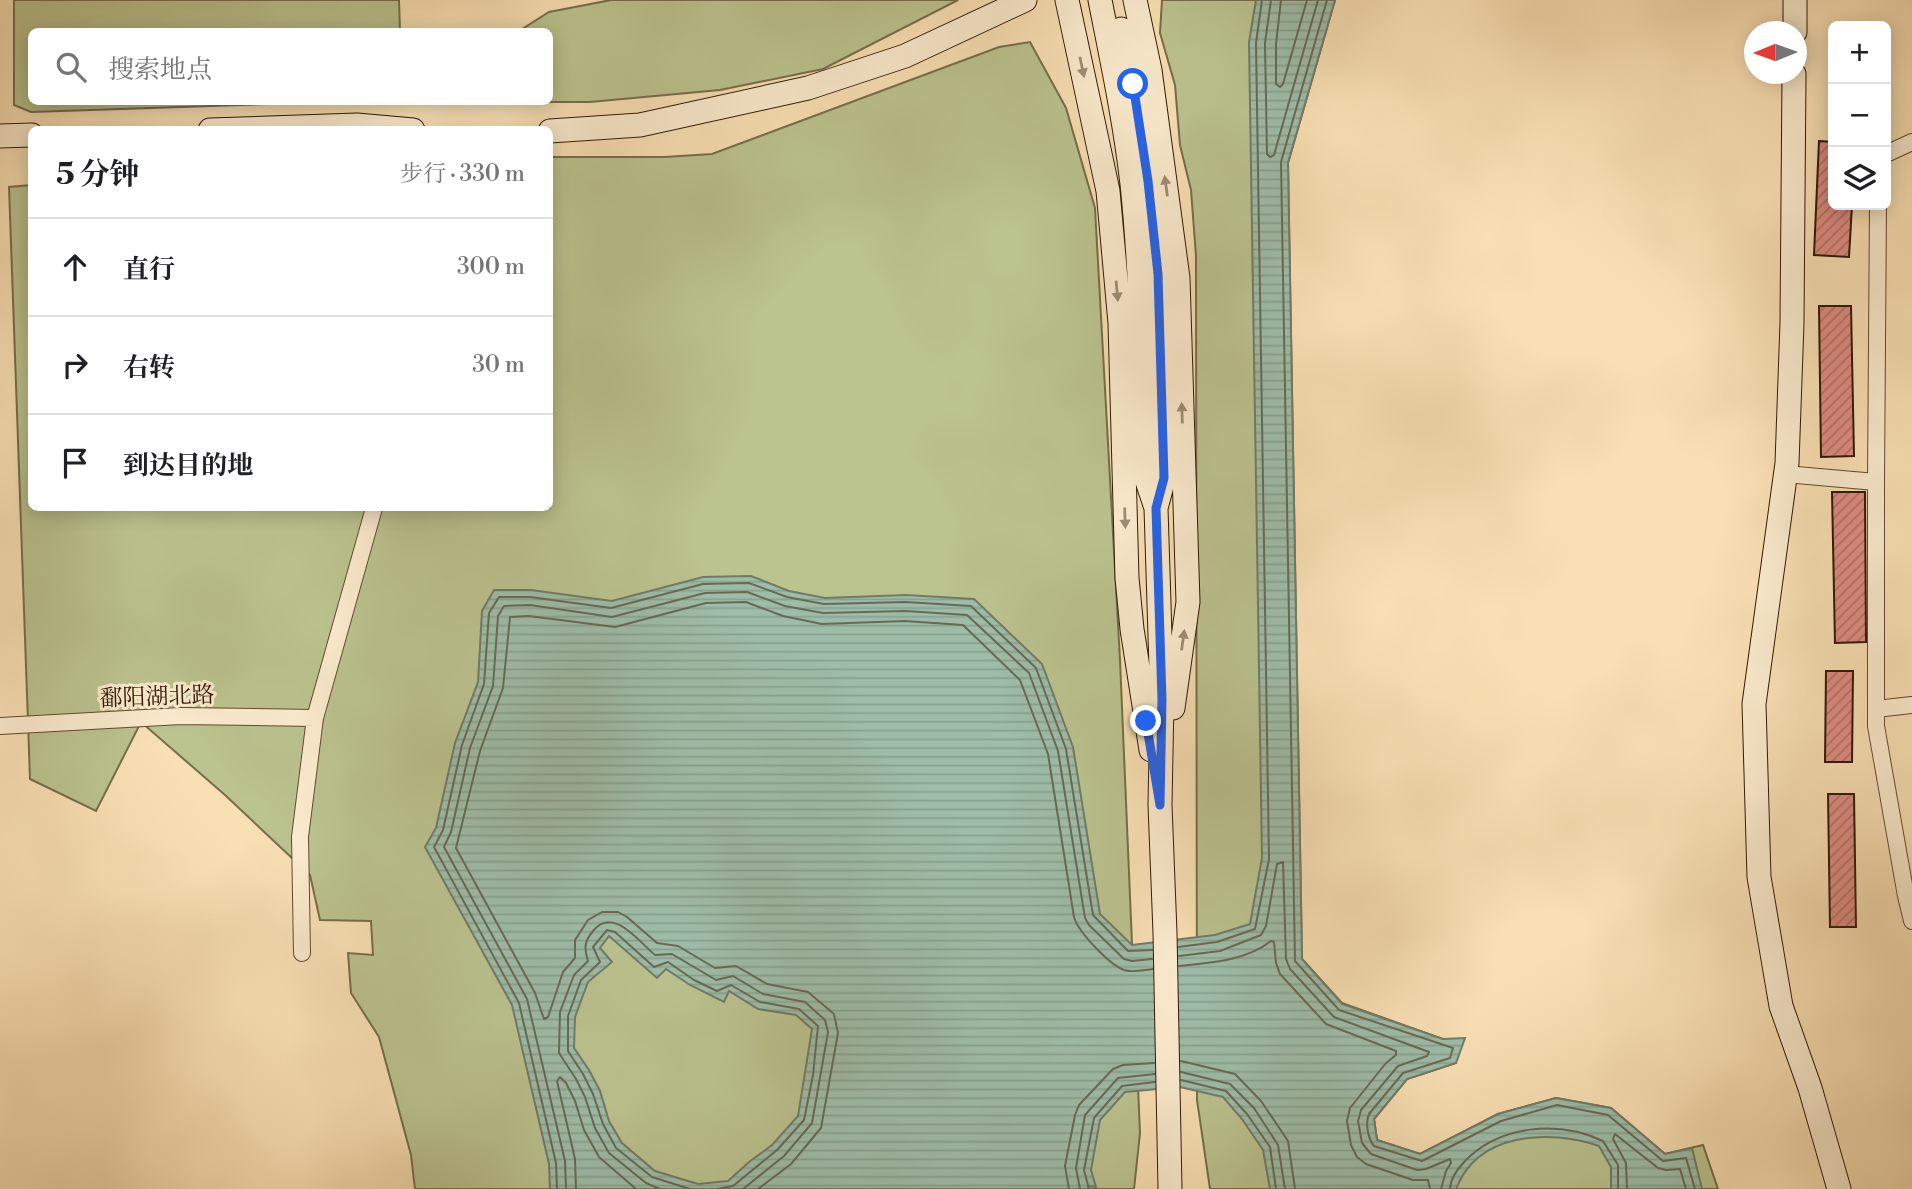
<!DOCTYPE html>
<html lang="zh">
<meta charset="utf-8">
<style>
body{margin:0;font-family:"Libre Bodoni","Noto Serif SC",serif;background:#f6f6f6;color:#202124}
.controls{position:absolute;right:21px;top:21px;display:grid;overflow:hidden;border-radius:10px;box-shadow:0 4px 18px #0003}
.controls button{width:63px;height:63px;display:grid;place-items:center;padding:0;border:0;border-bottom:2px solid #e0e0e0;background:#fff;color:#202124;font:35px sans-serif}
.compass{position:absolute;left:1744px;top:21px;width:63px;height:63px;border-radius:50%;background:#fff;box-shadow:0 4px 18px #0003;rotate:269deg}
.stop{position:absolute;width:21px;height:21px;margin:-16px;border:5px solid #2563eb;border-radius:50%;background:#fff}
.stop.end{background:#2563eb;border-color:#fff;box-shadow:0 2px 7px #0008}
.list{margin:0;padding:0;list-style:none}
h2{display:flex;justify-content:space-between;align-items:center;height:91px;margin:0;padding:0 28px;font-size:30px}
h2 small{font-size:23px;font-weight:400;color:#757577}
.list li{display:grid;grid-template-columns:46px 1fr auto;gap:21px;align-items:center;box-sizing:border-box;height:98px;padding:0 28px;border-top:2px solid #e0e0e0}
.list b{display:block;font-size:26px;white-space:nowrap}
.list em{font-size:23px;font-style:normal;color:#757577}
.icon{flex:none;width:38px;height:38px;fill:none;stroke:currentColor;stroke-width:2;stroke-linecap:round;stroke-linejoin:round}
.map{position:relative;flex:none;width:1912px;height:1189px;overflow:hidden}
.search{position:absolute;background:#fff;box-shadow:0 4px 18px #0003;left:28px;top:28px;width:525px;height:77px;display:flex;align-items:center;gap:18px;box-sizing:border-box;padding:0 24px;border-radius:10px;color:#757577;font-size:26px}
.panel{position:absolute;background:#fff;box-shadow:0 4px 18px #0003;left:28px;top:126px;width:525px;height:385px;border-radius:10px}
.map>svg:first-child{display:block}
.green{fill:#bbc38f;stroke:#766e4a;stroke-width:2}
.water{fill:url(#water-rules);stroke:#727b67;stroke-width:2;fill-rule:evenodd}
.lines{fill:none;stroke-linecap:round;stroke-linejoin:round}
.shore{stroke:#676a56;stroke-width:2}
.building{fill:url(#building-hatch);stroke:#301804;stroke-width:2}
.street-casing{stroke:#624a30;stroke-width:18}
.secondary-casing{stroke:#301804;stroke-width:25}
.street{stroke:#fbebce;stroke-width:16}
.secondary{stroke:#fbebce;stroke-width:23}
.oneway{fill:#a08c73}
.route{stroke:#2563eb;stroke-width:9}
.labels{text-anchor:middle;stroke-width:6;stroke-linejoin:round;paint-order:stroke}
.street-label{font-size:23px;fill:#301804;stroke:#fbebce}
</style>
<div class="map">
<svg width="1912" height="1189" viewBox="0 0 1912 1189">
<defs>
<pattern id="water-rules" width="6" height="5" patternUnits="userSpaceOnUse" patternTransform="scale(1.75)"><rect width="6" height="5" fill="#9ebda9"/><path d="M0 2.5h6" fill="none" stroke="#88a290"/></pattern>
<pattern id="building-hatch" width="6" height="6" patternUnits="userSpaceOnUse" patternTransform="scale(1.75)"><rect width="6" height="6" fill="#de8c82"/><path d="M-1 1l2-2M0 6l6-6M5 7l2-2" fill="none" stroke="#b47168"/></pattern>
</defs>
<rect width="100%" height="100%" fill="#f9e0b4"/>
<filter id="stains"><feTurbulence type="fractalNoise" baseFrequency=".00286" numOctaves="4"/><feColorMatrix values="0 0 0 0 .2 0 0 0 0 .09 0 0 0 0 .02 0 0 0 .5 -.17"/></filter>
<radialGradient id="worn" r=".72"><stop offset=".6" stop-color="#630" stop-opacity="0"/><stop offset="1" stop-color="#630" stop-opacity=".3"/></radialGradient>
<path class="green" d="M14 0H399L400 31 32 32V102H327L31 112 14 105Z
M611 0H958L823 69 720 90 590 102H521H550V32L519 31 549 12Z
M1162 0H1335L1288 163 1302 959 1342 1003 1443 1039 1456 1063 1407 1079 1374 1119 1377 1140 1420 1154 1498 1114 1556 1098 1611 1108 1665 1154 1703 1145 1718 1189H1210L1197 1100 1196 256 1191 190 1180 145 1175 85 1160 33Z
M1030 42 1066 108 1095 208 1120 660 1140 1133 1134 1189H415L411 1155 379 1037 351 993 348 953 373 955 371 921 320 920 310 875 225 795 141 722 96 811 30 779 9 187 31 185 32 508H550V157H664L712 154 999 47Z"/>
<path class="water" d="M1256 0H1335L1288 163 1302 959 1342 1004 1443 1039 1465 1038 1456 1063 1407 1079 1374 1119 1377 1140 1420 1154 1498 1114 1556 1098 1611 1108 1665 1154 1692 1148 1702 1189H1611V1167L1599 1146C1549 1129 1478 1132 1456 1189H1270L1263 1150 1242 1119 1223 1097 1180 1087 1125 1092 1100 1120 1091 1170 1096 1187 1088 1186V1189H550L549 1164 512 1005 425 847 436 828 455 743 478 682 482 611 494 590H531L612 601 703 577 751 576 789 591 825 598 906 595 974 599 1042 664 1073 747 1100 914 1132 945 1215 935 1250 924 1262 858 1249 42ZM609 936 657 978 666 969 690 985 724 1002 729 991 758 1009 796 1015 812 1029 798 1116 772 1145 749 1162 728 1181 698 1184 655 1171 622 1143 609 1121 600 1091 589 1070 574 1048 575 1017 588 982 612 962 600 948Z"/>
<g class="lines">
<path class="shore" d="M1271 0 1265 43 1267 154 1270 157 1274 155 1318 0
M1281 0 1276 44V84L1280 87 1283 84 1307 0
M1327 0 1281 162 1295 961 1339 1010 1453 1048 1450 1058 1403 1073 1369 1114C1365 1123 1368 1139 1374 1146L1422 1161 1501 1121 1557 1105 1608 1115 1663 1161 1686 1158 1695 1189
M1178 947 1217 942 1255 929 1269 859 1256 43 1262 0
M1179 956 1220 951 1261 935 1266 926 1277 864 1283 862 1286 959 1290 969 1334 1017 1429 1052 1427 1056 1398 1066 1361 1110 1358 1121 1362 1143 1371 1154 1417 1170 1426 1169 1450 1159 1451 1163 1446 1171 1441 1189
M1179 966C1209 963 1246 961 1271 941L1274 942 1276 963 1280 974 1326 1024 1396 1051V1055L1386 1063 1350 1108 1347 1121 1351 1145 1357 1157 1366 1164 1413 1180H1428L1430 1189
M1181 1061 1235 1074 1261 1101 1288 1141 1295 1189
M1181 1072 1230 1084 1254 1108 1278 1145 1285 1189
M1181 1080 1226 1091 1247 1114 1270 1147 1276 1189
M557 1189 556 1163 519 1003 434 847 443 830 462 745 484 684 489 613 499 597H530L611 608 703 584 749 583 787 597 824 604 906 602 971 606 1036 668 1066 749 1093 915 1128 951 1152 950
M566 1189 565 1161 527 999 444 847 451 832 470 748 493 686 498 616 504 606 530 605 612 617 705 593 747 592 785 606 823 613 906 611 967 615 1029 673 1058 751 1085 918 1089 925 1124 959 1132 961 1152 959
M576 1189 575 1159 557 1081 560 1077 566 1083 575 1101 584 1130 599 1157 636 1189
M660 1189 646 1183 609 1153 595 1128 585 1097 576 1079 559 1053 560 1012 574 975 588 961C584 948 584 942 593 931 613 906 638 941 655 955L672 954 716 980 733 976 763 994 805 1002 825 1020 828 1032 812 1123 784 1156 743 1189
M690 1189 652 1177 616 1148 603 1124 593 1094 583 1074 568 1051V1016L581 980 600 962 593 947 607 930 615 932 654 967 668 962 694 980 717 991 731 985 760 1002 799 1009 818 1026 813 1075 804 1120 777 1150 733 1186 717 1189
M758 1189 791 1164 821 1128 838 1033 834 1014 808 992 767 984 736 966 715 968 678 946 657 943 627 917 618 912H602L588 920 575 940V958L563 972 548 1017 544 1019 535 993 456 848 480 751 503 688 510 617 529 616 615 627 706 603 746 602 783 616 822 624 905 621 963 625 1020 680 1048 754 1074 917C1078 932 1110 965 1124 970 1133 973 1143 970 1153 969
M1069 1189 1065 1166 1075 1115 1079 1105 1113 1069 1123 1065 1154 1063
M1080 1189 1076 1168 1085 1115 1118 1078 1155 1074
M1089 1189 1084 1170 1094 1118 1122 1086 1155 1082
M1450 1189C1451 1177 1457 1170 1465 1161 1500 1125 1558 1120 1603 1141L1618 1165V1189
M1627 1189 1626 1163 1613 1139 1615 1134 1658 1168 1666 1170 1680 1169 1686 1189"/>
</g>
<path class="building" d="M1819 141 1833 142V205H1852L1849 257 1814 255Z
M1819 306H1851L1854 456 1821 457Z
M1832 492H1865L1866 642 1835 643Z
M1826 671H1853L1852 762H1825Z
M1828 794H1854L1856 927H1830Z"/>
<g class="lines">
<defs>
<path id="street" d="M1886 154 1912 142
M1785 474 1876 482 1878 205
M1876 482V726L1906 896 1912 921
M1876 709 1912 705
M0 726 181 716 315 718
M302 953 300 837 315 718 374 508"/>
<path id="secondary" d="M1067 0 1108 191 1120 323 1127 578 1132 629 1151 750
M1100 0C1112 61 1125 122 1132 184 1142 282 1143 380 1146 478L1156 508 1162 700 1160 805 1165 933 1170 1189
M1135 0 1150 70 1178 278 1188 602 1173 708
M1121 29C1138 110 1153 193 1158 276 1161 343 1162 411 1164 478L1156 508
M1795 32V0
M1794 74 1792 323 1787 463 1754 704 1759 877 1781 1006 1810 1088 1839 1189
M210 130 357 125 413 130
M550 131 640 125 808 88 905 56 1025 0
M0 136 32 135"/>
</defs>
<use href="#street" class="street-casing"/>
<use href="#secondary" class="secondary-casing"/>
<use href="#street" class="street"/>
<use href="#secondary" class="secondary"/>
</g>
<defs><path id="oneway-solid" d="M-6-.8H1V-3.2L6.5 0L1 3.2V.8H-6Z" transform="scale(1.75)"/></defs>
<g class="oneway">
<use href="#oneway-solid" transform="translate(1082 67) rotate(78)"/>
<use href="#oneway-solid" transform="translate(1166 186) rotate(-98)"/>
<use href="#oneway-solid" transform="translate(1117 291) rotate(85)"/>
<use href="#oneway-solid" transform="translate(1182 413) rotate(-92)"/>
<use href="#oneway-solid" transform="translate(1125 518) rotate(88)"/>
<use href="#oneway-solid" transform="translate(1183 640) rotate(-82)"/>
</g>
<g class="lines">
<path class="route" d="M1133 84 1148 181 1158 274 1164 478 1156 508 1162 700 1160 805 1146 721"/>
</g>
<g class="labels">
<g class="street-label">
<text transform="translate(157 696) rotate(-2)" y="8">鄱阳湖北路</text>
</g>
</g>
<rect width="100%" height="100%" filter="url(#stains)"/>
<rect width="100%" height="100%" fill="url(#worn)"/>
</svg>
<div class="controls">
<button>+</button>
<button>−</button>
<button><svg class="icon" aria-label="layers" viewBox="0 0 24 24"><path d="M12 4l9 5-9 5-9-5zM3 14l9 5 9-5"/></svg></button>
</div>
<svg class="compass" viewBox="-18 -18 36 36"><path d="M0-13l5 13h-10z" fill="#e53935"/><path d="M0 13l5-13h-10z" fill="#757577"/></svg>
<div class="stop" style="left:1133px;top:84px"></div>
<div class="stop end" style="left:1146px;top:721px"></div>
<div class="search"><svg class="icon" aria-label="search" viewBox="0 0 24 24"><circle cx="10" cy="10" r="6"/><path d="M15 15l6 6"/></svg>搜索地点</div>
<section class="panel">
<h2>5 分钟<small>步行 · 330 m</small></h2>
<ul class="list">
<li><svg class="icon" aria-label="ahead" viewBox="0 0 24 24"><path d="M12 20V5M6 11l6-6 6 6"/></svg><div><b>直行</b></div><em>300 m</em></li>
<li><svg class="icon" aria-label="right" viewBox="0 0 24 24"><path d="M7 20v-9h11M14 6l5 5-5 5"/></svg><div><b>右转</b></div><em>30 m</em></li>
<li><svg class="icon" aria-label="arrive" viewBox="0 0 24 24"><path d="M6 21V4h12l-3 4 3 4H6"/></svg><div><b>到达目的地</b></div></li>
</ul>
</section>
</div>
